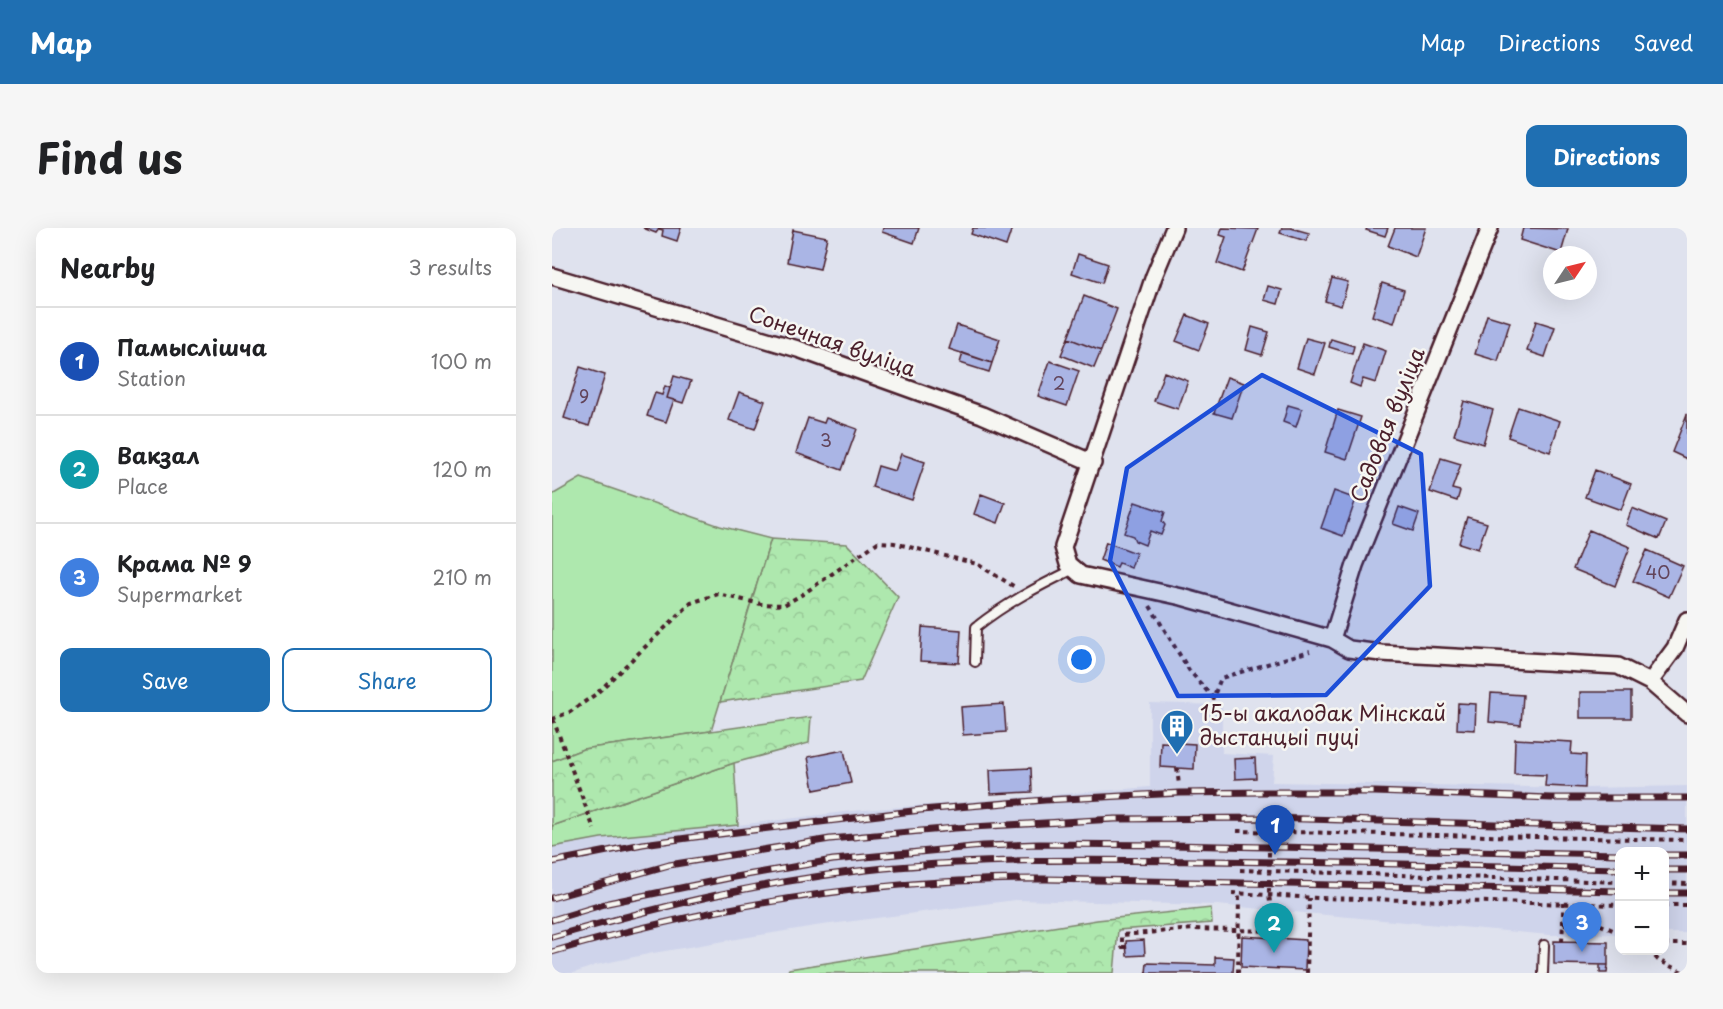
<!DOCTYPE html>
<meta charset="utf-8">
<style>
body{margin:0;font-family:"Playpen Sans",sans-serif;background:#f6f6f6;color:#202124}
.controls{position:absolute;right:18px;bottom:18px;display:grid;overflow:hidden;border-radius:12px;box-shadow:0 6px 24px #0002}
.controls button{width:54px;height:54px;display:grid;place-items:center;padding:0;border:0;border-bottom:2px solid #e0e0e0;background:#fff;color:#202124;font:30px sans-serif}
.compass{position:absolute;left:991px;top:18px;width:54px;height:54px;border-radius:50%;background:#fff;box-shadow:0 6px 24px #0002;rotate:55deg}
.you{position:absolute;left:530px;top:432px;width:21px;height:21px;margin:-15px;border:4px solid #fff;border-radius:50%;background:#1a73e8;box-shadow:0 0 0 9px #1a73e833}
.badge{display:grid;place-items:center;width:39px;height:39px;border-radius:50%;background:#1f6fb2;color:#fff;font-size:20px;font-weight:700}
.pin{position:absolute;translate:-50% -50px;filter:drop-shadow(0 2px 3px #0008)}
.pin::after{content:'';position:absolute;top:32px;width:21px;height:18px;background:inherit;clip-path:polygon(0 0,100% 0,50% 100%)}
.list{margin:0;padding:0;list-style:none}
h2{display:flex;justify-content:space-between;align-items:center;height:78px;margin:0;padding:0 24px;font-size:26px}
h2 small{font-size:20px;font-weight:400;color:#757577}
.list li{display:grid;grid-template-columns:39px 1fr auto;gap:18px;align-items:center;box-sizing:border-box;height:108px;padding:0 24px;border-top:2px solid #e0e0e0}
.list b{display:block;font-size:22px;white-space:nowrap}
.list p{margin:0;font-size:20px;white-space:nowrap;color:#757577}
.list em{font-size:20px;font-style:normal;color:#757577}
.actions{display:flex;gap:12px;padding:18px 24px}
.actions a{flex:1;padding:14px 0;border:2px solid #1f6fb2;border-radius:12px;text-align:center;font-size:21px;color:#1f6fb2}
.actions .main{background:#1f6fb2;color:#fff}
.map{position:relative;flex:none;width:1135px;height:745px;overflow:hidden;border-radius:12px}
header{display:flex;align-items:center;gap:36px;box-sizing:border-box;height:84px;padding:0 30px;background:#1f6fb2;color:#fff}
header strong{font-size:28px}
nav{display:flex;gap:33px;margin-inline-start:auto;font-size:21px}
.intro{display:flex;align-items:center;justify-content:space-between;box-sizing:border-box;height:144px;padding:0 36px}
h1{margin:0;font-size:42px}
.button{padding:15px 27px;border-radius:12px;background:#1f6fb2;color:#fff;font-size:21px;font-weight:700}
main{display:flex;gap:36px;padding:0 36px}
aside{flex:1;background:#fff;border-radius:12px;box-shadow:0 6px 24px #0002}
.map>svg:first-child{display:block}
.built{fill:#cfd4eb}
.grass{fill:#aee8ae;stroke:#7c846c;stroke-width:1.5}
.forest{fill:url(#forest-crowns);stroke:#7c846c;stroke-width:1.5}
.building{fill:#aab5e5;stroke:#4a1f2b;stroke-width:1.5}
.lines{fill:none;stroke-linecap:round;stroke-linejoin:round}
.service-casing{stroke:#4a1f2b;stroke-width:12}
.minor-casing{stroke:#4a1f2b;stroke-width:20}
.path{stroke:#4a1f2b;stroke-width:4;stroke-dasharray:4.5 4.5;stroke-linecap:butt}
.service{stroke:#f6f6f2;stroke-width:8}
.minor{stroke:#f6f6f2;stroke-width:15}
.rail-casing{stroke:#4a1f2b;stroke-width:7}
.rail{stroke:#f6f6f2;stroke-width:4.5;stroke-dasharray:14;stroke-linecap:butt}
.marked{fill:#1d4ed8;fill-opacity:0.2;stroke:#1d4ed8;stroke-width:4.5;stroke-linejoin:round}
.labels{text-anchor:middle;stroke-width:5;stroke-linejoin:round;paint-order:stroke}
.number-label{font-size:18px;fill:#62445a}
.street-label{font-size:21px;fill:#4a1f2b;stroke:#f6f6f2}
.poi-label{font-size:21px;fill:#4a1f2b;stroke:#f6f6f2;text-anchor:start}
</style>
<header>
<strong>Map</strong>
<nav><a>Map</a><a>Directions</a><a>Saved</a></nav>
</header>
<div class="intro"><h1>Find us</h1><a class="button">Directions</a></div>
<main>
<aside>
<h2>Nearby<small>3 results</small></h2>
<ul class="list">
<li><span class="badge" style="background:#1a4fb4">1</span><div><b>Памыслішча</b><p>Station</p></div><em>100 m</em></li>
<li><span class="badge" style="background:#0f9aa8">2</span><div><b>Вакзал</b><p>Place</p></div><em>120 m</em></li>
<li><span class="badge" style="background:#3f7fe0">3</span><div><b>Крама № 9</b><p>Supermarket</p></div><em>210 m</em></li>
</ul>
<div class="actions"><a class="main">Save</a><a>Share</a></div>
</aside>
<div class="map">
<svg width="1135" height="745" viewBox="0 0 1135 745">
<defs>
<pattern id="forest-crowns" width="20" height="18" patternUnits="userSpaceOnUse" patternTransform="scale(1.5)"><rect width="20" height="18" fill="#aee8ae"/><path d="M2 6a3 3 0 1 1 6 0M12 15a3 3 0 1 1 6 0" fill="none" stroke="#97c796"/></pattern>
</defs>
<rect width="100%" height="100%" fill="#dfe2ee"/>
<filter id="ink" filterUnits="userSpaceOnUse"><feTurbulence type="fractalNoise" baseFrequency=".0167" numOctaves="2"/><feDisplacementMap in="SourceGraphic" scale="12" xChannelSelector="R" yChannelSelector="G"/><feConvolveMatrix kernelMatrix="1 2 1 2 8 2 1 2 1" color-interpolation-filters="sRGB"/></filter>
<g filter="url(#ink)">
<path class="built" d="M598 475 670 477V525L722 528 720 554 1033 560 1135 558V705H1113L1112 624H1068L1067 706 998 707 665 677 463 672 263 698 101 725 44 737 22 745H0V598L186 597 300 583 598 559Z"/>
<path class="grass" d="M29 250 168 298 219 311 159 503 31 521 0 533V267Z
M182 535 186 597 49 610 0 619V598Z"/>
<path class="forest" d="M219 311 295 316 346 369 309 453 168 474Z
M259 489 257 515 182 535 0 598V533L31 521Z
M659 680 660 695 566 702 562 745H235L237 741 545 692Z"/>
<path class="building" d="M91 0H129L125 13 110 8 111 2 107 1 104 5Z
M331 0H367L362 15 330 4Z
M421 0H460L454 18 419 6Z
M670 0 706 1 690 44 665 35 674 9 668 7Z
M730 0H739L757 5 754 13 728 5Z
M815 0H836L833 8 814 2Z
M843 0H874L864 29 836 18Z
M971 0 1016 1 1009 25 968 12Z
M241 2 275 9 268 41 235 34Z
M526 26 556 36 550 55 520 45Z
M780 50 796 54 789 78 773 73Z
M830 55 852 62 842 95 820 88Z
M716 58 730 62 726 76 712 72Z
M532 68 565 81 549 123 516 110Z
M635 87 657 96 647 122 624 113Z
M935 87 958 94 946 133 923 126Z
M984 93 1003 99 993 129 975 123Z
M405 97 448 111 440 135 397 121Z
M700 99 717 104 710 127 694 122Z
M516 110 549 123 542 140 509 127Z
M754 110 773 115 763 146 745 140Z
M779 111 802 118 800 126 777 119Z
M811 115 834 123 824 155 811 151 808 159 798 155Z
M411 125 440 135 437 144 408 135Z
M498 133 527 143 515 178 486 168Z
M28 139 53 147 37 198 12 190Z
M612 144 636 153 626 181 602 173Z
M122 148 139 153 131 175 115 170Z
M675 149 692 155 680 190 662 185Z
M113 158 118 160 115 170 122 172 114 194 95 188 103 165 110 167Z
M187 164 213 173 203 201 177 192Z
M912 173 941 182 931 216 902 207Z
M736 177 750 181 744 199 731 194Z
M966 179 1008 193 998 224 956 209Z
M786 182 809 189 795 231 773 224Z
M1135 186V231L1120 224Z
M256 190 272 195 274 190 305 201 290 242 244 225Z
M349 226 373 234 360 272 320 259 326 238 343 243Z
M889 230 909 236 900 261 908 263 905 273 878 264Z
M1043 242 1079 256 1069 282 1033 269Z
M782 263 804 271 791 308 769 300Z
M429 266 453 275 446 295 422 286Z
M583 274 613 284 610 293 613 297 609 307 598 303 593 317 583 313 581 308 572 305Z
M847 279 867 286 861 303 841 296Z
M1080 280 1114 294 1107 311 1074 297Z
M915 289 935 295 926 321 907 315Z
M1037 302 1078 319 1063 358 1021 341Z
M554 314 584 325 579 340 567 335 565 339 548 332Z
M1095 322 1131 338 1117 369 1081 353Z
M370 399 409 402 407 435 368 433Z
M1028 464H1079V490H1028Z
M939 465 971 467 969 497 937 494Z
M906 475 924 476 923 502 905 501Z
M452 476 454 504 411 507 409 479Z
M963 511 1020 514 1019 526 1034 527 1033 560 993 558 994 547 962 546Z
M609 514 643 516 642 541 608 539Z
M292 522 299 555 262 562 256 529Z
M703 530 704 550 683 551 682 531Z
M479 540 480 564 439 566 438 542Z
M690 708 754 712 753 742 689 739Z
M592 712 593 727 575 728 574 713Z
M1002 713 1056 714V737L1002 736Z
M663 729 682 730 681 745H594L595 735 663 737Z
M1048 737H1056L1055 745H1048Z"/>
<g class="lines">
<defs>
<path id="service" d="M423 434 424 399C454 375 487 358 522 341
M991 745 992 717"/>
<path id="minor" d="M622 0 602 48 511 319 516 336 529 347 630 369 780 411 797 421 829 425 1066 438 1098 454 1135 486
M0 48 249 122 430 187 541 235
M780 411 803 337 938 0
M1098 454 1123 420 1135 392"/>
</defs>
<use href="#service" class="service-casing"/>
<use href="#minor" class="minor-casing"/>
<path class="path" d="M598 378 637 442 661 470 669 450 758 423
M0 491 18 484 44 466 139 375 166 366 209 376 232 377 251 366 326 314 342 315 425 336 463 359
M1 491 42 601
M625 540 627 557
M685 603 1135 612
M688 642 1068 654
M1112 655 1135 656
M680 665 766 670 1068 677
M1112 677H1135
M1011 696V675
M722 703V710
M1010 713 1011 696 1049 697 1068 705
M1112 716H1135
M574 719H570V707L642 701 722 703 717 667V603
M1097 722 1106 732 1132 745
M686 745 687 666
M755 745 757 670"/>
<use href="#service" class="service"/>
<use href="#minor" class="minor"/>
<defs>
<path id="rail" d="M1112 627H1135
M0 634 91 616 143 609 369 582 493 572 628 565 715 564H823L999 570H1135
M1112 642H1135
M1112 665H1135
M0 670 117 637 278 611 403 600 563 591 715 590 1135 601
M0 692 56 675 177 650 281 632 431 618 487 616 619 617 1068 626
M0 709C109 678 220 651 333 640 441 630 549 632 657 633 794 635 931 637 1068 641
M0 724C161 677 326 650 494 651L1068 663"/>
</defs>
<use href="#rail" class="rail-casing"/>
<use href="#rail" class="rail"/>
</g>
</g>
<path class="marked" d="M710 147 869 226 878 358 774 467 626 468 558 333 575 240Z"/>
<defs>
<symbol id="building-pin" viewBox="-11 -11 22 30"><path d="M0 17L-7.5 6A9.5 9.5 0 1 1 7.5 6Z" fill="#1f6fb2" stroke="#f6f6f2"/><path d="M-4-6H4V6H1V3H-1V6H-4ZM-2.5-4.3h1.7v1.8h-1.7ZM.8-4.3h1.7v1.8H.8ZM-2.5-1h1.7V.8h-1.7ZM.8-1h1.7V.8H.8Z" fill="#fff"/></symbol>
</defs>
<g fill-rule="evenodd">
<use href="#building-pin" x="606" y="479" width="38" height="52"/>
</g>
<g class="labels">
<g class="number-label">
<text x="507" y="162">2</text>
<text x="32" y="175">9</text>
<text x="274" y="219">3</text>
<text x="1106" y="351">40</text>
</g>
<g class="street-label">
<text transform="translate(280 114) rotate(19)" y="7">Сонечная вуліца</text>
<text transform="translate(836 197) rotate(-68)" y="7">Садовая вуліца</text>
</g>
<g class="poi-label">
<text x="648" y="493">15-ы акалодак Мінскай<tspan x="648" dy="24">дыстанцыі пуці</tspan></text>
</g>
</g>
</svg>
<div class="controls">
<button>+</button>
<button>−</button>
</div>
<svg class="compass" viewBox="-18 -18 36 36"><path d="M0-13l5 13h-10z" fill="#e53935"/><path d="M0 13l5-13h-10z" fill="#757577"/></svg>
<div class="you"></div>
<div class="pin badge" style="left:723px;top:627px;background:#1a4fb4">1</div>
<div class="pin badge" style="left:722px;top:725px;background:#0f9aa8">2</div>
<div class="pin badge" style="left:1030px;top:724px;background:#3f7fe0">3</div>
</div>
</main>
